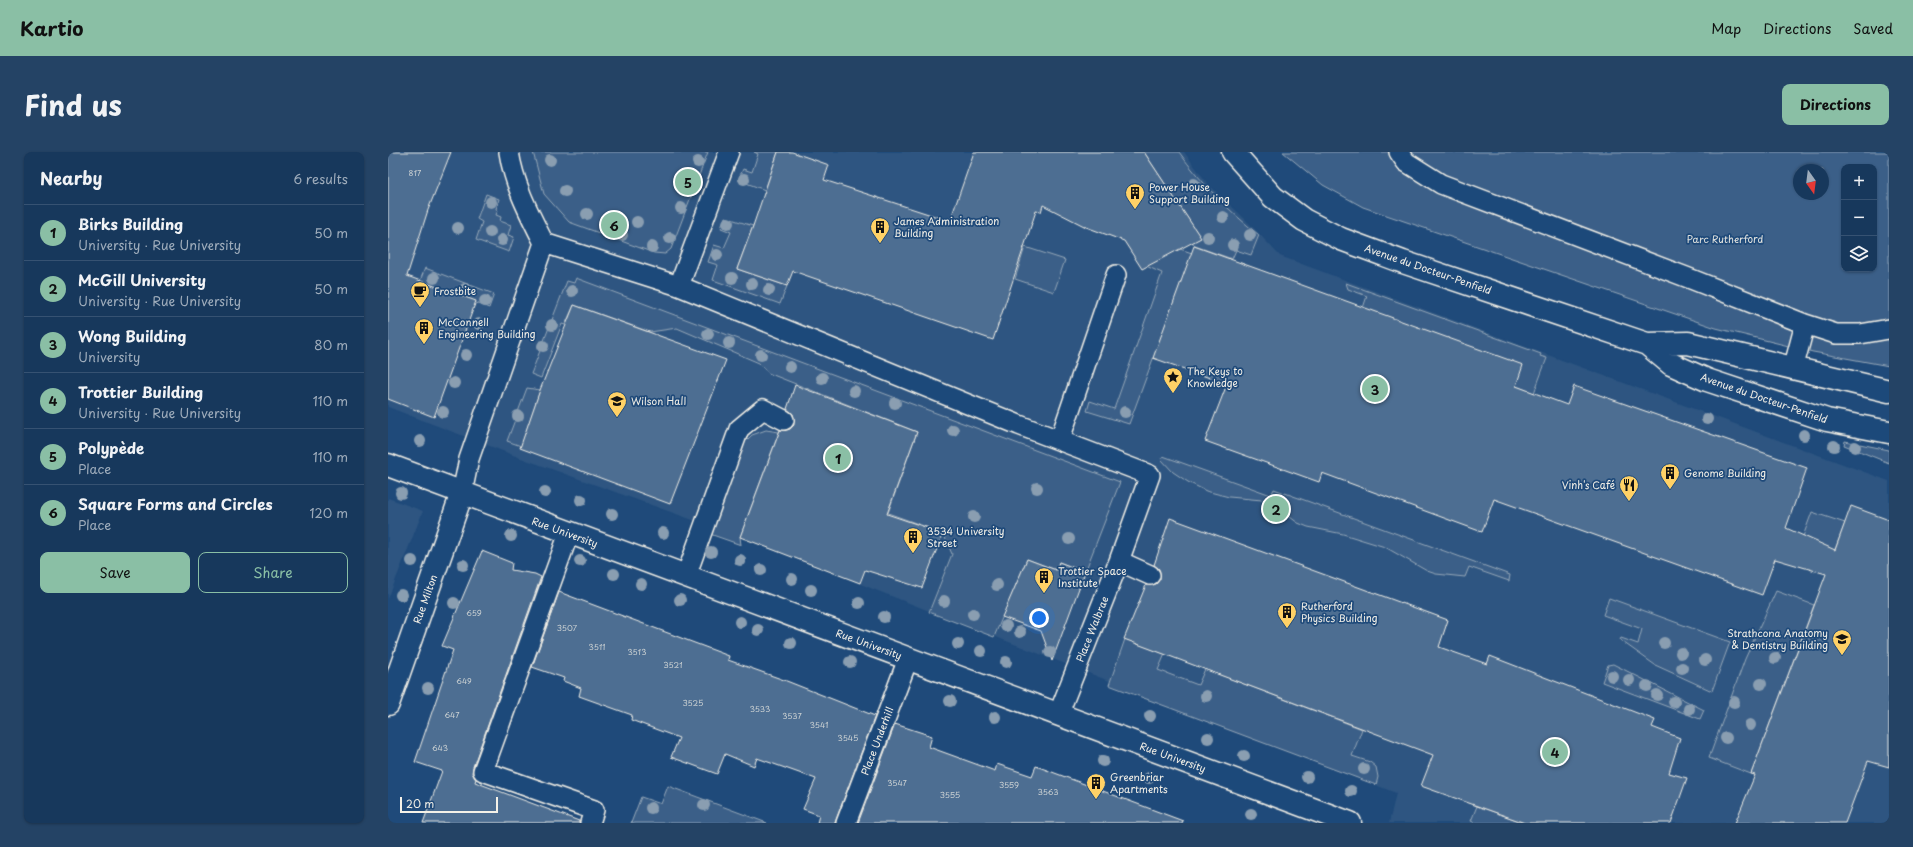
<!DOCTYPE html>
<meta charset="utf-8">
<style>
body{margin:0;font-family:"Playpen Sans",sans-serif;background:#244365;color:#f1f3f6}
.controls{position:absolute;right:12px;top:12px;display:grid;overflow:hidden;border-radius:8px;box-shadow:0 1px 3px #0004}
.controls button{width:36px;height:36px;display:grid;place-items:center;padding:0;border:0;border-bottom:1px solid #365272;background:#17385c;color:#f1f3f6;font:20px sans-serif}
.compass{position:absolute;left:1405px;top:12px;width:36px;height:36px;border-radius:50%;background:#17385c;box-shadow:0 1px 3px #0004;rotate:166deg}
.scale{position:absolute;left:12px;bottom:10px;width:98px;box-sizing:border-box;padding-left:4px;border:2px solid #f4f1e8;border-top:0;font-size:11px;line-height:14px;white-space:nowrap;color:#f4f1e8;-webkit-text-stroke:3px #1f4a7a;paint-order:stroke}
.you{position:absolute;left:651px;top:466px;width:14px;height:14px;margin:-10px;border:3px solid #fff;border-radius:50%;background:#1a73e8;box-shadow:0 0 0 6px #1a73e833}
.badge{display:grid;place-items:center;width:26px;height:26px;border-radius:50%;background:#8abfa5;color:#111;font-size:13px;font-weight:700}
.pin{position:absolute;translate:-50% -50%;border:2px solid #fff;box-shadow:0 1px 4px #0006}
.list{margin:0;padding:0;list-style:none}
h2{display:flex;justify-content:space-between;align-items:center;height:52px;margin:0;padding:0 16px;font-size:17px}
h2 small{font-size:13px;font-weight:400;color:#9eacbb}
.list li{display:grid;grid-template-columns:26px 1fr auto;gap:12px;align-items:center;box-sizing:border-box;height:56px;padding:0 16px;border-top:1px solid #365272}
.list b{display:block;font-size:15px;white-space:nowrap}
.list p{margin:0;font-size:13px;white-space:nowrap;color:#9eacbb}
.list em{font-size:13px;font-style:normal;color:#9eacbb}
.actions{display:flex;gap:8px;padding:12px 16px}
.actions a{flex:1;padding:9px 0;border:1px solid #8abfa5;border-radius:8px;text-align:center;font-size:14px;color:#8abfa5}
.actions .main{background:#8abfa5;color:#111}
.icon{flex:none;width:22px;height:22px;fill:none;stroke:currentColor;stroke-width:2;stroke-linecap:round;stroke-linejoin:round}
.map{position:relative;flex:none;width:1501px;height:671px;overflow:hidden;border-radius:8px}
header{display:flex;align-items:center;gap:24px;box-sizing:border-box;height:56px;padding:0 20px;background:#8abfa5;color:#111}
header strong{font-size:19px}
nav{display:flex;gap:22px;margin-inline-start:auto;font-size:14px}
.intro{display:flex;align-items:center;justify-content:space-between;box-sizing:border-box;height:96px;padding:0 24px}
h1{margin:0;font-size:28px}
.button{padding:10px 18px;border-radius:8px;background:#8abfa5;color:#111;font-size:14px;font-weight:700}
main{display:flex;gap:24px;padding:0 24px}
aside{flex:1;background:#17385c;border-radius:8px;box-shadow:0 1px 3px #0004}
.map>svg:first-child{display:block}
.built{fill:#2d5581}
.green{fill:#3a5f88;stroke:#97a8b8;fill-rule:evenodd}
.building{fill:#4d6e92;stroke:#f4f1e8}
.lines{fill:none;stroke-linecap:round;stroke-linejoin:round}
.lane-casing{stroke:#f4f1e8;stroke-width:22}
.street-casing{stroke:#f4f1e8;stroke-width:25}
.secondary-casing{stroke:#f4f1e8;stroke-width:25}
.lane{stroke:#1f4a7a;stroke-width:19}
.street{stroke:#1f4a7a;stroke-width:22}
.secondary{stroke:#1f4a7a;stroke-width:22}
.tree{fill:#8a9eb1}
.labels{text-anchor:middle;stroke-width:3.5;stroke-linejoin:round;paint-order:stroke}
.number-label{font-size:8px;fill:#cad0d2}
.poi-label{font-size:10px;fill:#f4f1e8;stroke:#1f4a7a;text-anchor:start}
.park-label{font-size:10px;fill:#e1e2de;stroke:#1f4a7a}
.street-label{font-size:10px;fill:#f4f1e8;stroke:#1f4a7a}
</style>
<header>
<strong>Kartio</strong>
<nav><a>Map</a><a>Directions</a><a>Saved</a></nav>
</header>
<div class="intro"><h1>Find us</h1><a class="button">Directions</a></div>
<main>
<aside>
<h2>Nearby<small>6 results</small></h2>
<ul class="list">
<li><span class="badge">1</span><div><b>Birks Building</b><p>University · Rue University</p></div><em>50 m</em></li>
<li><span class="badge">2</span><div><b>McGill University</b><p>University · Rue University</p></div><em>50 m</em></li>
<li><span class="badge">3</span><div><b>Wong Building</b><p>University</p></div><em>80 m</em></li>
<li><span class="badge">4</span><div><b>Trottier Building</b><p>University · Rue University</p></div><em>110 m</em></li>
<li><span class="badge">5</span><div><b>Polypède</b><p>Place</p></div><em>110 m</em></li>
<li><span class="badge">6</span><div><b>Square Forms and Circles</b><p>Place</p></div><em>120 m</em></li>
</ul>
<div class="actions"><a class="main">Save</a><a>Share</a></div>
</aside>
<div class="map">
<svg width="1501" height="671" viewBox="0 0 1501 671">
<rect width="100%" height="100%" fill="#1f4a7a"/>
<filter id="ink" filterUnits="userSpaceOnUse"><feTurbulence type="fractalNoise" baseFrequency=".025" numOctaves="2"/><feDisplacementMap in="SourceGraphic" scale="8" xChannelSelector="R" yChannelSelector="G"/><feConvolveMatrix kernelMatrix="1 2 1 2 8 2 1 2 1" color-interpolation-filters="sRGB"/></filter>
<g filter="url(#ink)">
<path class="built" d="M0 0H796L820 32 857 67 892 104 1501 329V671H1001L1008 641 352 385 130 305 0 255Z
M0 346 35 359 0 447Z"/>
<path class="green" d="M145 0H320L283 97 277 102 266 101 181 70 156 42Z
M366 0H390L377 38 350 28 355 17 364 20 370 2Z
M756 0H791C814 32 841 59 871 83L863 103 848 98 844 107 807 94 802 87 810 82Z
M895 0H1501V214L1425 200 1328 176 975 55 935 33ZM1456 15H1486V117H1456ZM1411 18H1435V42H1411Z
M98 42 111 47 108 57 110 58 108 63 113 65 112 69 123 73 120 83 126 85 121 100 88 88 94 70 89 67Z
M337 65 365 74 349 117 399 134 392 152 325 128 330 113 320 110 326 93 336 96 343 80 333 76Z
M637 95 677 108 666 140 627 127Z
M789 96 804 101 741 272 699 259 702 249 726 257 774 121 758 114Z
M37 116 106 142 101 156 32 129Z
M188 126 732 330 697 420 671 410 668 418 639 407 606 485 541 460 564 402 555 381 500 361 529 280 380 221 371 211 289 176 262 180 186 153 177 173 174 172 153 226 143 222 179 129 186 131Z
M958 131 1153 202 1152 204 1159 206 1146 241 1128 234 975 156 979 144 960 137Z
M139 236 152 238 133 294 119 289Z
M378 278 391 280 352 385 353 393 319 381 352 295 364 283Z
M1457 289 1501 298V311L1456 293Z
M775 304 883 343 886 337 1122 423 1121 429 1081 415 1077 425 1048 422 1039 419 997 395 955 382 920 375 910 371 886 353 874 348 841 345 818 339 800 330 785 320 773 307Z
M1424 360 1457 371 1438 421 1406 409Z
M1388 439 1426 453 1363 622 1321 606 1357 507Z
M1221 446 1342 490 1324 539 1267 513 1232 488 1233 486 1250 492 1254 477 1215 463Z
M737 487 777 502 770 518 810 533 817 517 974 577 964 604 982 610 988 615 990 625 988 633 721 533Z
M1225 512 1316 558 1312 567 1214 530 1220 513Z
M280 634 379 671H243L253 645 273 652Z
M1089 654 1137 671H1087L1083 669Z"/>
<path class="building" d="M0 0H63L40 58 19 124 88 149 46 265 0 247Z
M390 0H404L441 13 436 28 562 69 586 0H756L813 86 754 117 736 89 698 75 655 53 653 60 648 59 605 188 405 119 399 134 349 117 365 74Z
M806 94 1135 213 1128 234 1179 253 1186 234 1419 316 1398 376 1447 398 1463 354 1501 368V615L1480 609 1457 671H1347L1367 623 1363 622 1438 422 1387 407 1374 443 1106 347 1094 380 934 321 931 330 817 289 839 232 765 206Z
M186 153 338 208 282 352 132 296 152 238Z
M407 233 529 280 499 362 555 381 534 436 477 418 472 431 352 385 392 278 402 277 406 273 405 262 399 257Z
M782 366 1060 468 1051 495 1099 512 1102 504 1267 568 1264 575 1292 586 1281 621 1299 626 1283 671H1137L1033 634 1045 603 736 487 758 433 768 432 772 427 771 417 766 413Z
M94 399 124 411 123 418 147 422 153 425 85 615 84 621 88 627 87 630 191 669V671H35L54 619 27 610 65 498 54 494Z
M639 407 668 418 671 410 697 420 664 509 653 479 614 465Z
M171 440 341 504 340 508 396 528 487 564 447 671H429L431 663 415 657 428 627 369 606 366 614 337 602 329 622 283 605 291 586 243 568 244 563 191 544 193 536 175 529 176 526 144 515Z
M507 572 544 584 541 595 607 619 609 612 644 624 648 614 795 669 794 671H470Z"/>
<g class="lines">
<defs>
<path id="lane" d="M1011 0 1018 10 1053 32 1298 125 1417 172 1405 217
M156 91 291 134 631 273 762 323 731 409 670 563
M291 134 341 0
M1417 172 1448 182H1472L1501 177
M672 287 728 123
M74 341 81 307 156 91C141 61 126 33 121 0
M181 381 95 619 206 658 202 671
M731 409 762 423
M298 424 351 277 375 257 396 268
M458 671 520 507"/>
<path id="street" d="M0 552 74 341"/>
<path id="secondary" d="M845 0 885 45 916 68 953 87 1015 110 1259 192 1300 191 1501 239
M1259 192 1283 212 1319 228 1439 268 1501 280
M0 313 962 671"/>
</defs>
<use href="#lane" class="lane-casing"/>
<use href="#street" class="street-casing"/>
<use href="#secondary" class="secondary-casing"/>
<use href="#lane" class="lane"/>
<use href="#street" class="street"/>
<use href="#secondary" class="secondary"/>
</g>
<g class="tree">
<circle cx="162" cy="8" r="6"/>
<circle cx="310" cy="10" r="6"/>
<circle cx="356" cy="27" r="6"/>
<circle cx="806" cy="32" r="6"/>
<circle cx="177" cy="39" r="6"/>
<circle cx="103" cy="50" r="6"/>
<circle cx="293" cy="56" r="6"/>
<circle cx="199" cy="62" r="6"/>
<circle cx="835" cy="65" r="6"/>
<circle cx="249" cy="70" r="6"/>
<circle cx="340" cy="71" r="6"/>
<circle cx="70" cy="76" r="6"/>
<circle cx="102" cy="80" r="6"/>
<circle cx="234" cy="83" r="6"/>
<circle cx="862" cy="83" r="6"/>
<circle cx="820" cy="85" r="6"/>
<circle cx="282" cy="86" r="6"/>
<circle cx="114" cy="88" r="6"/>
<circle cx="845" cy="93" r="6"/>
<circle cx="264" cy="95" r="6"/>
<circle cx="329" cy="103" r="6"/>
<circle cx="46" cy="126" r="6"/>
<circle cx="344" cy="126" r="6"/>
<circle cx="364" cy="132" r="6"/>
<circle cx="77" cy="137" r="6"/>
<circle cx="381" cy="138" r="6"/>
<circle cx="184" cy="139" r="6"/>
<circle cx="97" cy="149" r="6"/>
<circle cx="91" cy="172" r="6"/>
<circle cx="164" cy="173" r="6"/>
<circle cx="320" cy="182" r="6"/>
<circle cx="341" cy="191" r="6"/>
<circle cx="155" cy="194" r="6"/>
<circle cx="78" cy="203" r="6"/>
<circle cx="373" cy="203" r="6"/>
<circle cx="402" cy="215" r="6"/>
<circle cx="434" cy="226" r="6"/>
<circle cx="66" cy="231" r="6"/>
<circle cx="466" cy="239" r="6"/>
<circle cx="507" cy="251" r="6"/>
<circle cx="55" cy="260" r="6"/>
<circle cx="737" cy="260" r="6"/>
<circle cx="130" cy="264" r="6"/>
<circle cx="1319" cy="267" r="6"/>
<circle cx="565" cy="278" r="6"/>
<circle cx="1416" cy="283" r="6"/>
<circle cx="32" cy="289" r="6"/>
<circle cx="1446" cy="294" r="6"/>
<circle cx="1467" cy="295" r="6"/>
<circle cx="649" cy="336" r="6"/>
<circle cx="157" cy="340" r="6"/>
<circle cx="13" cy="341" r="6"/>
<circle cx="193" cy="348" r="6"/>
<circle cx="224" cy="362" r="6"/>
<circle cx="586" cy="365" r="6"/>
<circle cx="275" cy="381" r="6"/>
<circle cx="123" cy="384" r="6"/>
<circle cx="681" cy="387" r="6"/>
<circle cx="323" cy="400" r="6"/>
<circle cx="352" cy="408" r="6"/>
<circle cx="24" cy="409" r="6"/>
<circle cx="192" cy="409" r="6"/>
<circle cx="75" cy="413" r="6"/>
<circle cx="373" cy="418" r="6"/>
<circle cx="226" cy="422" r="6"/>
<circle cx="404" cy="427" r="6"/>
<circle cx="253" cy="432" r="6"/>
<circle cx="609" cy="433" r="6"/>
<circle cx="423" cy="438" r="6"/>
<circle cx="13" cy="443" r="6"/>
<circle cx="292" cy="448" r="6"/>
<circle cx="556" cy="449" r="6"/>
<circle cx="66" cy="451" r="6"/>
<circle cx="471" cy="451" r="6"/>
<circle cx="585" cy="462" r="6"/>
<circle cx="496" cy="465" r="6"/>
<circle cx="352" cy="470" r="6"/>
<circle cx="618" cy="474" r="6"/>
<circle cx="370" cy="478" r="6"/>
<circle cx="632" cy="480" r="6"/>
<circle cx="403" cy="491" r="6"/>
<circle cx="1276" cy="491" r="6"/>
<circle cx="570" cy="492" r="6"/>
<circle cx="593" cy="499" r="6"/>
<circle cx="662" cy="500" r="6"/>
<circle cx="1293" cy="501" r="6"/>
<circle cx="1387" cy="506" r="6"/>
<circle cx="1317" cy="508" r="6"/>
<circle cx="462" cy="510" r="6"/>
<circle cx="618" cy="510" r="6"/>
<circle cx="1294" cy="516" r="6"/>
<circle cx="1224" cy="524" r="6"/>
<circle cx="1241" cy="528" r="6"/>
<circle cx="1373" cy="532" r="6"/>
<circle cx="1259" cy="534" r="6"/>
<circle cx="40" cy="536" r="6"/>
<circle cx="1269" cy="543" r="6"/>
<circle cx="818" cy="544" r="6"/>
<circle cx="562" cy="549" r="6"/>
<circle cx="1286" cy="550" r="6"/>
<circle cx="1346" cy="550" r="6"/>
<circle cx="1301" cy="557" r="6"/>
<circle cx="762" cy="564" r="6"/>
<circle cx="607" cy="565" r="6"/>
<circle cx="1362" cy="573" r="6"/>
<circle cx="820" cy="586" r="6"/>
<circle cx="1338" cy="586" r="6"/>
<circle cx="856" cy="604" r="6"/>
<circle cx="715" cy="609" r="6"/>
<circle cx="976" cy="617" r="6"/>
<circle cx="919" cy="625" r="6"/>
<circle cx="761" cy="626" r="6"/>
<circle cx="963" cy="639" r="6"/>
<circle cx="316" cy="653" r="6"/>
<circle cx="263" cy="656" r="6"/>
<circle cx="863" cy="662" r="6"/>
</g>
</g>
<defs>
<symbol id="building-pin" viewBox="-11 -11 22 30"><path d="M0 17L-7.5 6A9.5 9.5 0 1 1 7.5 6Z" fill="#ffd166" stroke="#1f4a7a"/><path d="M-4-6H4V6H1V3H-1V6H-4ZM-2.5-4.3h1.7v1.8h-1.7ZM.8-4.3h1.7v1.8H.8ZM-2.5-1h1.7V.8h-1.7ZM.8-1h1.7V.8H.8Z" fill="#111"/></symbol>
<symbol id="cafe-pin" viewBox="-11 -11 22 30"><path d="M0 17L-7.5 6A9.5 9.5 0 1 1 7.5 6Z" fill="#ffd166" stroke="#1f4a7a"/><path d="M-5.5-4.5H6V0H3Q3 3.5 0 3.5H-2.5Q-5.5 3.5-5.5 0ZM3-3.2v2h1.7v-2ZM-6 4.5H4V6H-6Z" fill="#111"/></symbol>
<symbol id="sight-pin" viewBox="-11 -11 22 30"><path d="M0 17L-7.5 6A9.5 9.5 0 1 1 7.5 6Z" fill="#ffd166" stroke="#1f4a7a"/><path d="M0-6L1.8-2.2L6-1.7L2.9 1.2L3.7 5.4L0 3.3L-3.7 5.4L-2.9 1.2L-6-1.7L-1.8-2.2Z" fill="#111"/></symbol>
<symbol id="university-pin" viewBox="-11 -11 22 30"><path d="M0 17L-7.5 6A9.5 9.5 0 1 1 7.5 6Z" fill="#ffd166" stroke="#1f4a7a"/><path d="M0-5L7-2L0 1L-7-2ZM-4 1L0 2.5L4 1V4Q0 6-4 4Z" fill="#111"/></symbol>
<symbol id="restaurant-pin" viewBox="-11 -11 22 30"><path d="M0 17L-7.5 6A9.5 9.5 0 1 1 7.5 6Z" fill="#ffd166" stroke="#1f4a7a"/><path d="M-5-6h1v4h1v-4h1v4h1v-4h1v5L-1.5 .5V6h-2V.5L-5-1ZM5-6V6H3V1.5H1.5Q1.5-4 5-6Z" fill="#111"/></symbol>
</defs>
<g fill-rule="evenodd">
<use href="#building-pin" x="736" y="30" width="22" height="30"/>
<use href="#building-pin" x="481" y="64" width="22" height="30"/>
<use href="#cafe-pin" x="21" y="128" width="22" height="30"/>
<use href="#building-pin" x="25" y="165" width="22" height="30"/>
<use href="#sight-pin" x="774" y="214" width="22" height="30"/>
<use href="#university-pin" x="218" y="238" width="22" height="30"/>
<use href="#building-pin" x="1271" y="310" width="22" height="30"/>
<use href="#restaurant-pin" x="1230" y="322" width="22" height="30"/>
<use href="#building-pin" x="514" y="374" width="22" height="30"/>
<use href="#building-pin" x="645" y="414" width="22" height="30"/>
<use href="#building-pin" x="888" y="449" width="22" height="30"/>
<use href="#university-pin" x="1443" y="476" width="22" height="30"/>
<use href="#building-pin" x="697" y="620" width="22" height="30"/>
</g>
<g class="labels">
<g class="number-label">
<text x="27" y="24">817</text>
<text x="86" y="464">659</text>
<text x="179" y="479">3507</text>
<text x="209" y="498">3511</text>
<text x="249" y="503">3513</text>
<text x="285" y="516">3521</text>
<text x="76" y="532">649</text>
<text x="305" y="554">3525</text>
<text x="372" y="560">3533</text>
<text x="64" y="566">647</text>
<text x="404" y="567">3537</text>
<text x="431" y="576">3541</text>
<text x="460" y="589">3545</text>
<text x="52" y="599">643</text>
<text x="509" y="634">3547</text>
<text x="621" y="636">3559</text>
<text x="660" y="643">3563</text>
<text x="562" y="646">3555</text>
</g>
<g class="poi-label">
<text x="761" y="39">Power House<tspan x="761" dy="12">Support Building</tspan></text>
<text x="506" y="73">James Administration<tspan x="506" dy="12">Building</tspan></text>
<text x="46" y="143">Frostbite</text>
<text x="50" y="174">McConnell<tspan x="50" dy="12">Engineering Building</tspan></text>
<text x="799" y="223">The Keys to<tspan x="799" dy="12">Knowledge</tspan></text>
<text x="243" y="253">Wilson Hall</text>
<text x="1296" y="325">Genome Building</text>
<text x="1227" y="337" text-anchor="end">Vinh's Café</text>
<text x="539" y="383">3534 University<tspan x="539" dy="12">Street</tspan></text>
<text x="670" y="423">Trottier Space<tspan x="670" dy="12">Institute</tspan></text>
<text x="913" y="458">Rutherford<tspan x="913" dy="12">Physics Building</tspan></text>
<text x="1440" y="485" text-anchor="end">Strathcona Anatomy<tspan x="1440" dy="12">&amp; Dentistry Building</tspan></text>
<text x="722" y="629">Greenbriar<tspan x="722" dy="12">Apartments</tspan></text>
</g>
<g class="park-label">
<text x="1337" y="91">Parc Rutherford</text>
</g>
<g class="street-label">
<text transform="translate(1040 117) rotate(19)" y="4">Avenue du Docteur-Penfield</text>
<text transform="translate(1376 246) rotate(19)" y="4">Avenue du Docteur-Penfield</text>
<text transform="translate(177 380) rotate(20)" y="4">Rue University</text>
<text transform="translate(37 447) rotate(-70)" y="4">Rue Milton</text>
<text transform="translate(704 477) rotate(-68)" y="4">Place Walbrae</text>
<text transform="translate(481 492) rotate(20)" y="4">Rue University</text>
<text transform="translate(489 589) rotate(-69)" y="4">Place Underhill</text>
<text transform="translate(785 605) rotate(20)" y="4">Rue University</text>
</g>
</g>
</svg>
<div class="controls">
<button>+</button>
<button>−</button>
<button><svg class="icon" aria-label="layers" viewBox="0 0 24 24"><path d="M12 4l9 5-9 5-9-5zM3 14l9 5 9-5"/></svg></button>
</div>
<svg class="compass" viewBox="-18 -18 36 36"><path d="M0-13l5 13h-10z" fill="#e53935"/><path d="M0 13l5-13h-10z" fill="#9eacbb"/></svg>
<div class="scale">20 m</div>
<div class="you"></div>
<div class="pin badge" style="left:450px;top:306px">1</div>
<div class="pin badge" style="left:888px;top:357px">2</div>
<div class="pin badge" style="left:987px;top:237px">3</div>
<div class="pin badge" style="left:1167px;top:600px">4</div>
<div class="pin badge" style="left:300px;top:30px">5</div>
<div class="pin badge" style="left:226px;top:73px">6</div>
</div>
</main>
